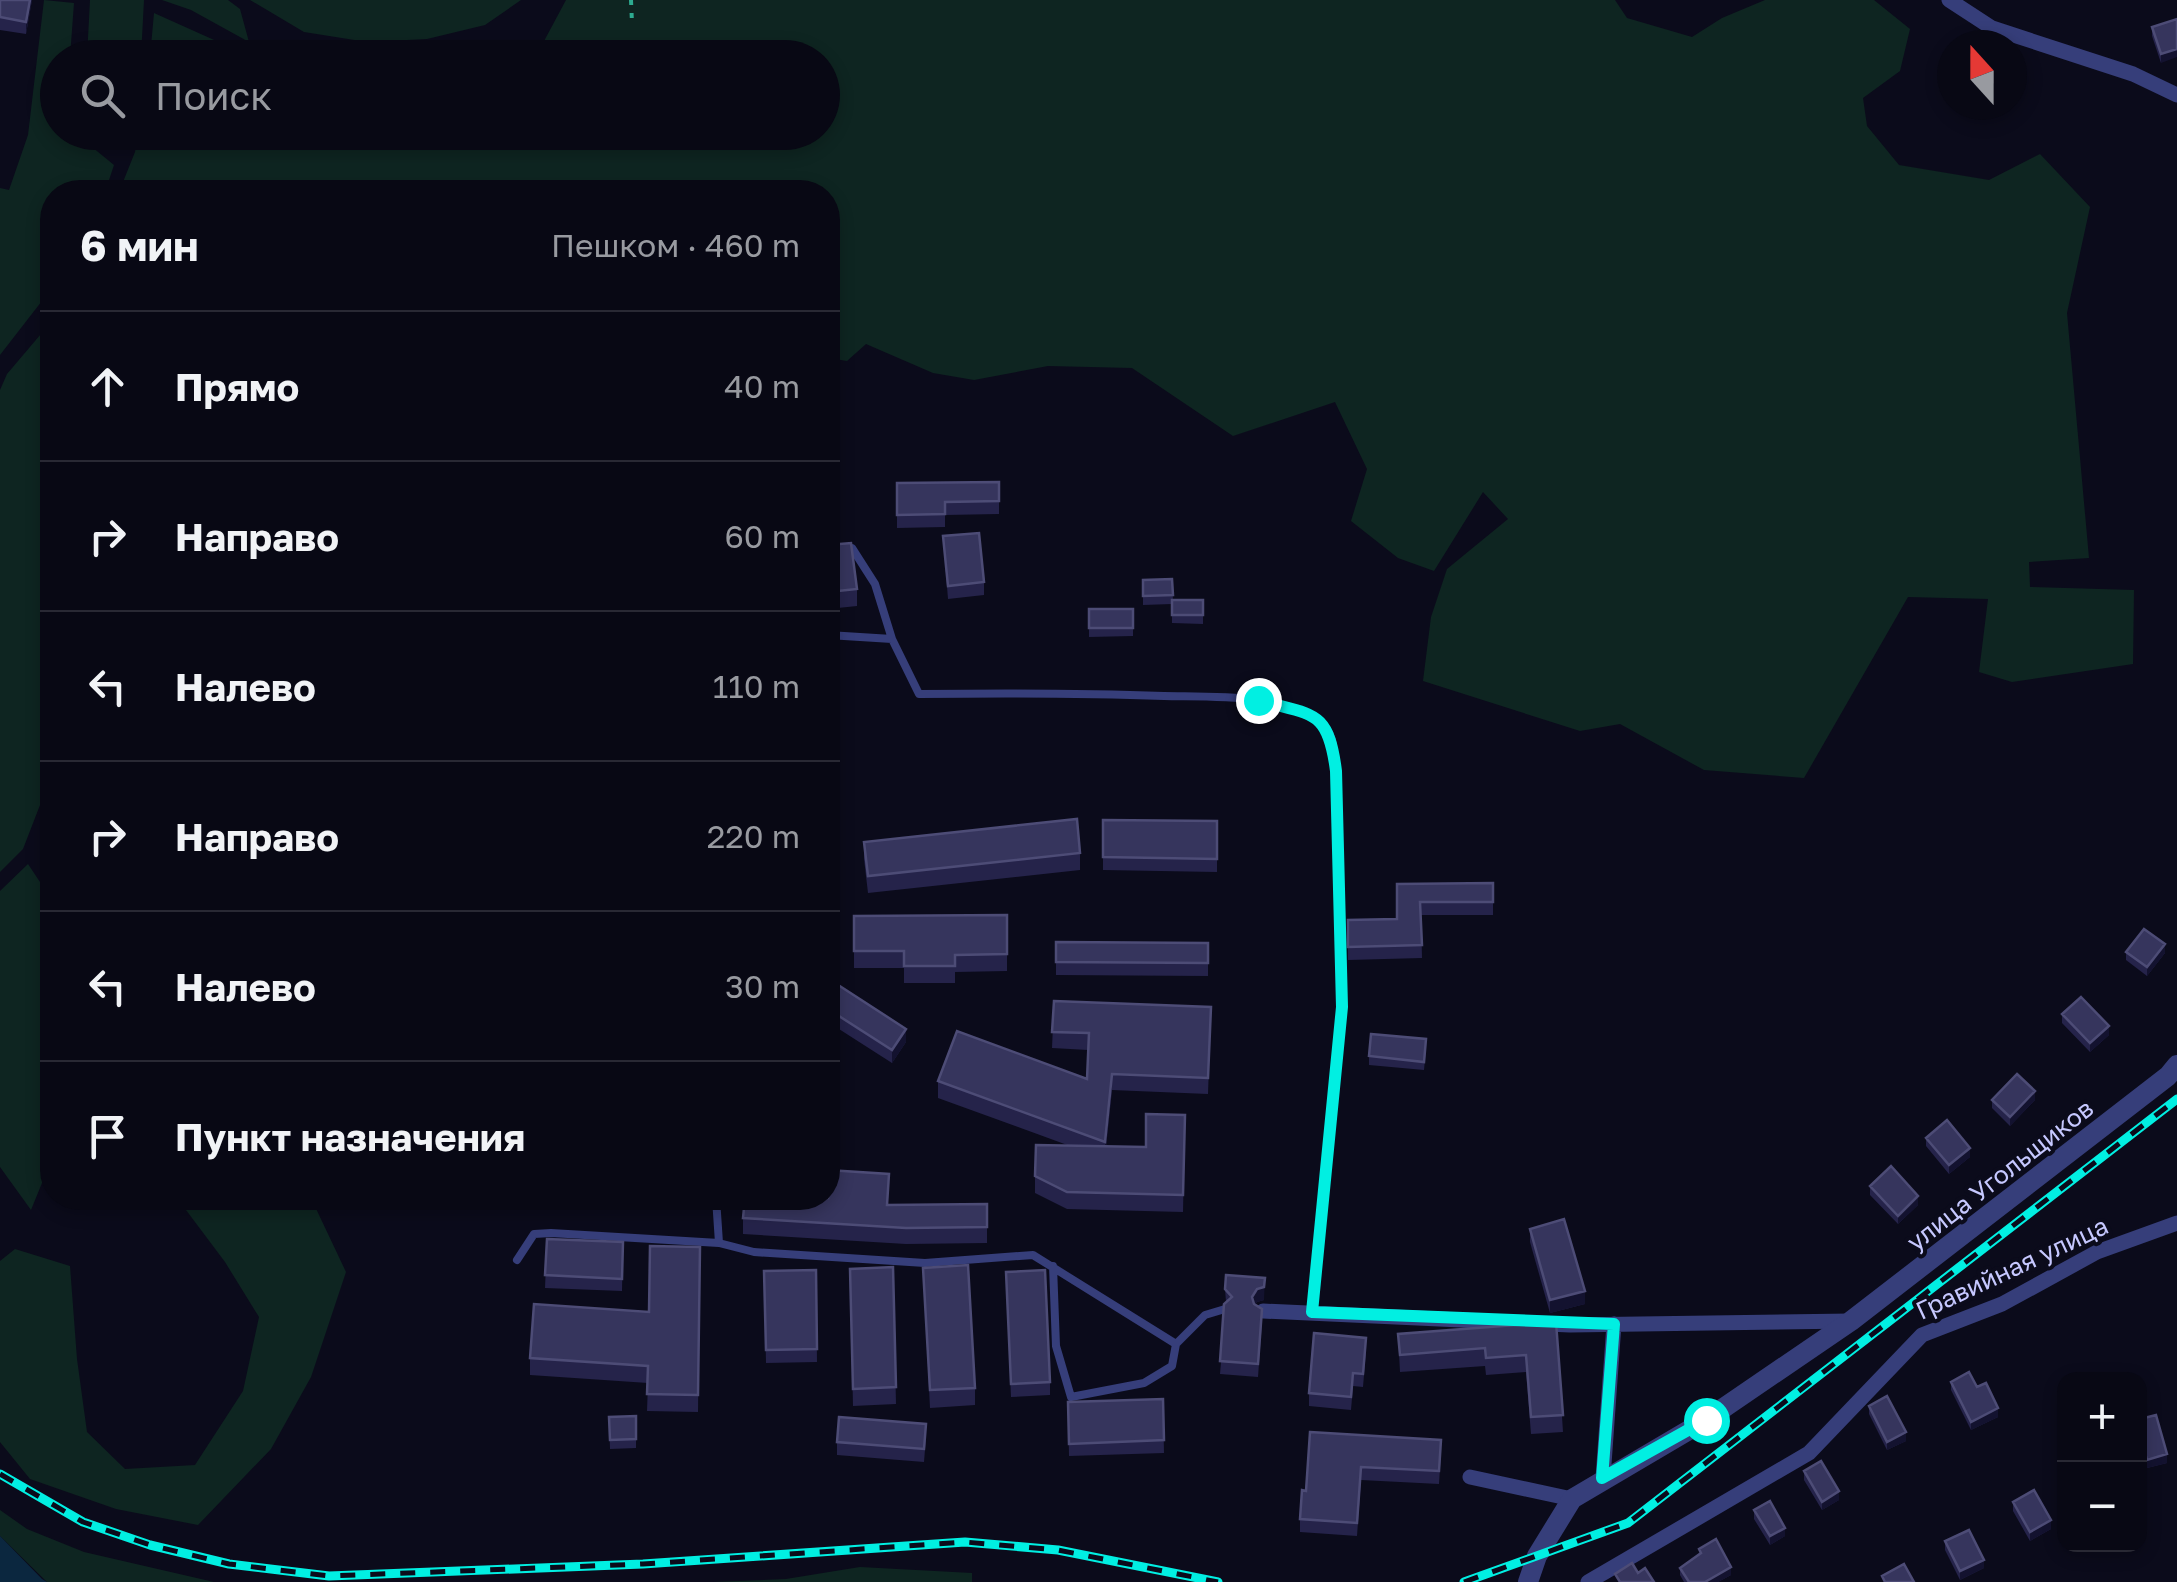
<!DOCTYPE html>
<html lang="ru">
<meta charset="utf-8">
<style>
body{margin:0;font-family:"Golos Text",sans-serif;background:#161622;color:#f1f3f6}
.controls{position:absolute;right:30px;bottom:30px;display:grid;overflow:hidden;border-radius:20px;box-shadow:0 5px 15px #0003}
.controls button{width:90px;height:90px;display:grid;place-items:center;padding:0;border:0;border-bottom:2px solid #292934;background:#080814;color:#f1f3f6;font:50px sans-serif}
.compass{position:absolute;left:1937px;top:30px;width:90px;height:90px;border-radius:50%;background:#080814;box-shadow:0 5px 15px #0003;rotate:339deg}
.stop{position:absolute;width:30px;height:30px;margin:-22px;border:8px solid #01efe2;border-radius:50%;background:#fff}
.stop.end{background:#01efe2;border-color:#fff;box-shadow:0 2px 10px #0008}
.list{margin:0;padding:0;list-style:none}
h2{display:flex;justify-content:space-between;align-items:center;height:130px;margin:0;padding:0 40px;font-size:42px}
h2 small{font-size:32px;font-weight:400;color:#989aa0}
.list li{display:grid;grid-template-columns:65px 1fr auto;gap:30px;align-items:center;box-sizing:border-box;height:150px;padding:0 40px;border-top:2px solid #292934}
.list b{display:block;font-size:38px;white-space:nowrap}
.list em{font-size:32px;font-style:normal;color:#989aa0}
.icon{flex:none;width:55px;height:55px;fill:none;stroke:currentColor;stroke-width:2;stroke-linecap:round;stroke-linejoin:round}
.map{position:relative;flex:none;width:2177px;height:1582px;overflow:hidden}
.search{position:absolute;background:#080814;box-shadow:0 5px 15px #0003;left:40px;top:40px;width:800px;height:110px;display:flex;align-items:center;gap:25px;box-sizing:border-box;padding:0 35px;border-radius:55px;color:#989aa0;font-size:38px}
.panel{position:absolute;background:#080814;box-shadow:0 5px 15px #0003;left:40px;top:180px;width:800px;height:1030px;border-radius:40px}
.map>svg:first-child{display:block}
.green{fill:#0e2521}
.water{fill:#0b273f}
.lines{fill:none;stroke-linecap:round;stroke-linejoin:round}
.path{stroke:#2dab90;stroke-width:4;stroke-dasharray:5 8;stroke-linecap:butt}
.service{stroke:#363e7a;stroke-width:8}
.minor{stroke:#363e7a;stroke-width:15}
.tertiary{stroke:#363e7a;stroke-width:20}
.rail-casing{stroke:#01efe2;stroke-width:9}
.rail{stroke:#0b0b1b;stroke-width:5;stroke-dasharray:15;stroke-linecap:butt}
.wall{fill:#25234a}
.shaded-wall{fill:#13122f}
.building{fill:#36355d;stroke:#4d4c76;stroke-width:2.5}
.route{stroke:#01efe2;stroke-width:12}
.labels{text-anchor:middle;stroke-width:8;stroke-linejoin:round;paint-order:stroke}
.street-label{font-size:25px;fill:#c6c8ff;stroke:#0b0b1b}
</style>
<div class="map">
<svg width="2177" height="1582" viewBox="0 0 2177 1582">
<rect width="100%" height="100%" fill="#0b0b1b"/>
<path class="green" d="M44 0 74 3 70 57 58 58V132L85 133 92 147 114 165 105 192H52V288L0 355V188L9 190 28 135Z
M90 0H144L141 57H87Z
M162 0H228L240 9 249 42 191 10Z
M250 0H521L485 25 427 39 367 42 304 32Z
M566 0H1615L1627 18 1692 37 1722 18 1765 0H1874L1910 29 1900 71 1863 98 1867 126 1899 165 1989 180 2040 154 2090 207 2067 313 2089 558 2029 562 2030 587 2134 590 2133 664 2012 682 1979 672 1988 599 1908 597 1804 778 1704 770 1620 724 1580 731 1423 681 1431 617 1447 569 1508 519 1483 492 1434 571 1398 558 1351 521 1367 469 1335 402 1233 436 1132 368 1048 366 974 380 933 373 866 344 847 361 828 358V192H119L135 152 138 133 822 132V58L525 57 543 43Z
M154 13 252 57H150Z
M52 321V774L23 849 0 872V390L7 374Z
M28 864 52 900V1175L44 1178 31 1210 0 1167V891Z
M177 1198H311L346 1272 311 1377 271 1449 198 1525 116 1509 30 1479 0 1442V1261L15 1249 70 1266 77 1359 87 1432 125 1469 195 1465 243 1391 259 1317 225 1262Z
M0 1510 27 1529 84 1552 214 1582H47L0 1536Z
M860 1567 972 1573V1582H713L786 1579Z"/>
<path class="water" d="M0 1536 42 1579 47 1582H0Z"/>
<g class="lines">
<path class="path" d="M631 0 632 23"/>
<path class="service" d="M828 550 852 548 875 584 892 639
M828 635 892 639 919 694C1001 693 1082 693 1164 696 1210 697 1282 693 1320 722 1335 732 1334 755 1336 771L1342 1007 1312 1312
M716 1198 719 1243
M517 1260 534 1234 551 1233 719 1243 754 1252 925 1263 1033 1255 1176 1344 1205 1315 1225 1309
M1053 1266 1056 1346 1071 1397 1144 1383 1172 1366 1176 1344"/>
<path class="minor" d="M1949 0 1992 28 2133 74 2177 95
M1263 1311 1570 1325 1851 1321
M1470 1477 1572 1499
M1603 1478 1614 1324
M1588 1582 1809 1453 1922 1335 2002 1304 2097 1252 2177 1223"/>
<path class="tertiary" d="M1528 1582 1537 1556 1572 1499 1706 1420 1851 1321 2168 1076 2177 1065"/>
<defs>
<path id="rail" d="M0 1474 83 1522 150 1545 229 1564 329 1576 643 1564 965 1542 1058 1550 1218 1582
M1464 1582 1628 1523 2177 1099"/>
</defs>
<use href="#rail" class="rail-casing"/>
<use href="#rail" class="rail"/>
</g>
<path class="wall" d="M0 0H32L26 34 0 30Z
M2177 19 2161 63 2152 36V27Z
M999 482V514L945 515V527L897 528V483Z
M943 536 984 582V595L948 599Z
M828 545 857 589V606L828 609Z
M1172 579 1173 600H1203V624L1172 623V604L1143 605V580Z
M1089 609H1133V636L1089 637Z
M1103 820 1217 821V872L1103 870Z
M864 842 1080 853V870L868 893 864 859Z
M1493 883V915H1421L1422 958 1348 960V920L1397 919V884Z
M1007 915V971L955 972V983H904V968H854V916Z
M1056 942 1208 943V976L1056 975Z
M2126 952 2165 953 2147 976 2126 960Z
M828 987 906 1042 892 1063 828 1022Z
M1054 1001 1211 1007 1208 1094 1112 1090 1106 1147H1146L1185 1115 1183 1212 1067 1209 1035 1193V1176L1070 1146 938 1098V1081L1087 1079 1088 1050 1052 1048Z
M2062 1014 2109 1035 2090 1052 2062 1023Z
M1426 1048 1424 1070 1369 1065V1056Z
M1992 1100H2035L2010 1126 1992 1108Z
M1926 1138 1970 1157 1949 1174 1926 1146Z
M1870 1186 1918 1205 1898 1224 1870 1195Z
M987 1204V1243L906 1244 743 1234V1218L888 1205Z
M1530 1229 1585 1304 1550 1313 1530 1242Z
M547 1239 623 1242 622 1291 545 1288Z
M700 1247 698 1412 647 1411 648 1383 530 1375V1358L649 1312Z
M893 1267 896 1404 853 1406 850 1269Z
M923 1268 975 1388V1405L930 1408Z
M816 1270 817 1362 766 1363 764 1271Z
M1006 1284 1050 1382V1395L1011 1397Z
M1225 1289 1264 1300 1257 1302 1255 1305 1262 1322 1258 1377 1220 1374 1226 1302Z
M1556 1322 1563 1432 1531 1434 1526 1372 1486 1375 1485 1366 1400 1372 1398 1334Z
M1366 1351 1363 1387 1353 1386 1351 1410 1309 1406V1393Z
M1951 1382 1977 1387 1998 1417 1971 1430 1951 1390Z
M1163 1399 1164 1453 1069 1456 1068 1402Z
M1869 1406 1906 1441 1887 1450 1869 1414Z
M636 1416V1448L610 1449 609 1417Z
M2140 1419 2167 1463 2147 1468 2140 1442Z
M1310 1432 1441 1452 1439 1484 1361 1480 1357 1536 1300 1532V1519L1306 1491Z
M926 1437 924 1462 837 1455V1442Z
M1804 1471 1839 1500 1822 1510 1804 1480Z
M2013 1502 2051 1529 2030 1541 2013 1511Z
M1754 1510 1785 1536 1770 1545 1754 1519Z
M1945 1541 1984 1568 1960 1580 1945 1550Z
M1699 1549 1731 1575 1718 1582H1684L1680 1575V1568L1699 1555Z"/>
<path class="shaded-wall" d="M30 0H32L26 34V22Z
M2177 49V57L2161 63V54Z
M2165 944V953L2147 976V967Z
M2109 1026V1035L2090 1052V1043Z
M906 1029V1042L892 1063V1050Z
M1112 1074V1090L1105 1158V1142Z
M2035 1091V1100L2010 1126V1117Z
M1970 1148V1157L1949 1174V1165Z
M1918 1196V1205L1898 1224V1216Z
M1265 1278 1264 1300 1257 1302 1252 1310V1297Z
M1585 1291V1304L1550 1313V1300Z
M1998 1408V1417L1971 1430V1422Z
M1906 1432V1441L1887 1450V1442Z
M2167 1454V1463L2147 1468V1460Z
M1839 1491V1500L1822 1510V1502Z
M2051 1520V1529L2030 1541V1532Z
M1785 1528V1536L1770 1545V1536Z
M1984 1560V1568L1960 1580V1571Z
M1731 1567V1575L1718 1582H1705Z"/>
<path class="building" d="M0 0H30L26 22 0 17Z
M2177 19V49L2161 54 2152 27Z
M999 482V501L945 502V514L897 515V483Z
M979 533 984 582 948 586 943 536Z
M851 543 857 589 828 592V545Z
M1172 579 1173 595 1143 596V580Z
M1172 600H1203V615H1172Z
M1089 609H1133V628H1089Z
M1077 819 1080 853 868 876 864 842Z
M1103 820 1217 821V859L1103 857Z
M1493 883V902H1420L1422 945 1348 947V920L1397 919V884Z
M1007 915V954L955 955V966H904V951H854V916Z
M2144 929 2165 944 2147 967 2126 952Z
M1056 942 1208 943V963L1056 962Z
M832 981 906 1029 892 1050 828 1009V987Z
M2081 997 2109 1026 2090 1043 2062 1014Z
M1054 1001 1211 1007 1208 1078 1112 1074 1105 1142 938 1081 957 1031 1087 1079 1089 1033 1052 1032Z
M1371 1034 1426 1039 1424 1062 1369 1056Z
M2017 1074 2035 1091 2010 1117 1992 1100Z
M1146 1114 1185 1115 1183 1195 1067 1192 1035 1176 1036 1145 1146 1147Z
M1947 1120 1970 1148 1949 1165 1926 1138Z
M1891 1166 1918 1196 1898 1216 1870 1186Z
M828 1170 889 1174 887 1205 987 1204V1227L906 1228 743 1218 745 1198H828Z
M1564 1219 1585 1291 1550 1300 1530 1229Z
M547 1239 623 1242 622 1279 545 1275Z
M650 1246 700 1247 698 1395 647 1394 648 1366 530 1358 534 1304 649 1312Z
M968 1265 975 1388 930 1390 923 1268Z
M893 1267 896 1387 853 1389 850 1269Z
M816 1270 817 1349 766 1350 764 1271Z
M1045 1270 1050 1382 1011 1384 1006 1272Z
M1226 1275 1265 1278 1264 1287 1257 1289 1252 1297 1254 1304 1262 1309 1258 1364 1220 1361 1224 1304 1232 1297 1225 1289Z
M1556 1322 1563 1415 1531 1417 1526 1355 1486 1358 1485 1348 1400 1355 1398 1334Z
M1314 1333 1366 1338 1363 1374 1353 1373 1351 1397 1309 1393Z
M1969 1372 1977 1387 1986 1383 1998 1408 1971 1422 1951 1382Z
M1887 1396 1906 1432 1887 1442 1869 1406Z
M1163 1399 1164 1440 1069 1444 1068 1402Z
M2156 1415 2167 1454 2147 1460 2140 1434V1419Z
M636 1416V1439L610 1440 609 1417Z
M839 1417 926 1424 924 1449 837 1442Z
M1310 1432 1441 1440 1439 1471 1361 1467 1357 1523 1300 1519 1302 1490 1306 1491Z
M1821 1461 1839 1491 1822 1502 1804 1471Z
M2034 1490 2051 1520 2030 1532 2013 1502Z
M1770 1501 1785 1528 1770 1536 1754 1510Z
M1969 1530 1984 1560 1960 1571 1945 1541Z
M1716 1539 1731 1567 1705 1582H1689L1680 1568 1701 1553 1699 1549Z
M1632 1563 1638 1573 1645 1568 1654 1582H1620L1615 1574Z
M1904 1564 1914 1582H1885L1882 1576Z"/>
<g class="lines">
<path class="route" d="M1258 700C1313 716 1328 708 1336 771L1342 1007 1312 1312 1614 1324 1602 1478 1706 1420"/>
</g>
<g class="labels">
<g class="street-label">
<text transform="translate(2000 1175) rotate(-38)" y="9">улица Угольщиков</text>
<text transform="translate(2012 1268) rotate(-25)" y="9">Гравийная улица</text>
</g>
</g>
</svg>
<div class="controls">
<button>+</button>
<button>−</button>
</div>
<svg class="compass" viewBox="-18 -18 36 36"><path d="M0-13l5 13h-10z" fill="#e53935"/><path d="M0 13l5-13h-10z" fill="#989aa0"/></svg>
<div class="stop" style="left:1706px;top:1420px"></div>
<div class="stop end" style="left:1258px;top:700px"></div>
<div class="search"><svg class="icon" aria-label="search" viewBox="0 0 24 24"><circle cx="10" cy="10" r="6"/><path d="M15 15l6 6"/></svg>Поиск</div>
<section class="panel">
<h2>6 мин<small>Пешком · 460 m</small></h2>
<ul class="list">
<li><svg class="icon" aria-label="ahead" viewBox="0 0 24 24"><path d="M12 20V5M6 11l6-6 6 6"/></svg><div><b>Прямо</b></div><em>40 m</em></li>
<li><svg class="icon" aria-label="right" viewBox="0 0 24 24"><path d="M7 20v-9h11M14 6l5 5-5 5"/></svg><div><b>Направо</b></div><em>60 m</em></li>
<li><svg class="icon" aria-label="left" viewBox="0 0 24 24"><path d="M17 20v-9H6M10 6l-5 5 5 5"/></svg><div><b>Налево</b></div><em>110 m</em></li>
<li><svg class="icon" aria-label="right" viewBox="0 0 24 24"><path d="M7 20v-9h11M14 6l5 5-5 5"/></svg><div><b>Направо</b></div><em>220 m</em></li>
<li><svg class="icon" aria-label="left" viewBox="0 0 24 24"><path d="M17 20v-9H6M10 6l-5 5 5 5"/></svg><div><b>Налево</b></div><em>30 m</em></li>
<li><svg class="icon" aria-label="arrive" viewBox="0 0 24 24"><path d="M6 21V4h12l-3 4 3 4H6"/></svg><div><b>Пункт назначения</b></div></li>
</ul>
</section>
</div>
